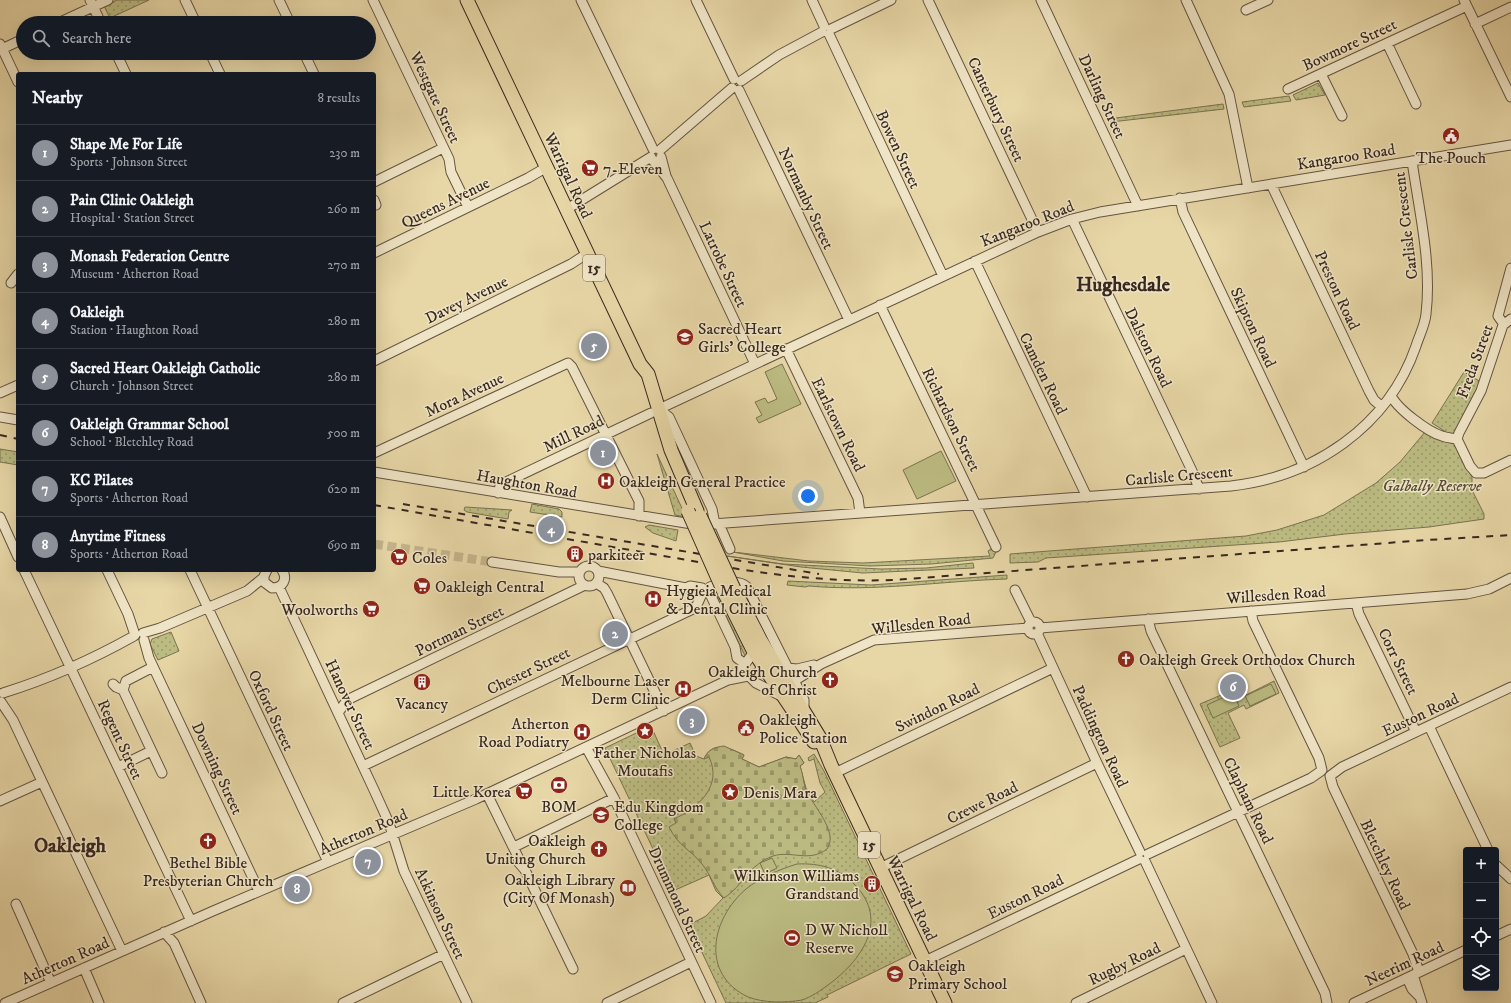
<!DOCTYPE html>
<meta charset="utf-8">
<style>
body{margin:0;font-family:"IM FELL DW Pica",serif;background:#20242c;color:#f1f3f6}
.controls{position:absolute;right:12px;bottom:12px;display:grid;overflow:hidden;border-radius:4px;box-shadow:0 4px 16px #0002}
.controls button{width:36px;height:36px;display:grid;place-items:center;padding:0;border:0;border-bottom:1px solid #363941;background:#171b24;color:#f1f3f6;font:20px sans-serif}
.you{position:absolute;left:808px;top:496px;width:14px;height:14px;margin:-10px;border:3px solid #fff;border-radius:50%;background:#1a73e8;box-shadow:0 0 0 6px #1a73e833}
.badge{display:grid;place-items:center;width:26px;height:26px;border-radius:50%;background:#8c9099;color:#fff;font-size:13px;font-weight:700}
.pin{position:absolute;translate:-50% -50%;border:2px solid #fff;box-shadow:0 1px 4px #0006}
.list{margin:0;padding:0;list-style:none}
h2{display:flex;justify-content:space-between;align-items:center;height:52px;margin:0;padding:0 16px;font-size:17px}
h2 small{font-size:13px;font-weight:400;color:#9ea1a6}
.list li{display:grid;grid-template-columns:26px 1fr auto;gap:12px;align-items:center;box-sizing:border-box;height:56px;padding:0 16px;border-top:1px solid #363941}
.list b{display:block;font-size:15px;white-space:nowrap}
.list p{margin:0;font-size:13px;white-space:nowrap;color:#9ea1a6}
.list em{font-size:13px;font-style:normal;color:#9ea1a6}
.icon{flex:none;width:22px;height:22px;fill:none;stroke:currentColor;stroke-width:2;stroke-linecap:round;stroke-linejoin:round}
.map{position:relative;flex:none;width:1511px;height:1003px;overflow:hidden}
.search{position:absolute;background:#171b24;box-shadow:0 4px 16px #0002;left:16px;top:16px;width:360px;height:44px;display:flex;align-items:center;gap:10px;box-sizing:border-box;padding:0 14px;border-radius:22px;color:#9ea1a6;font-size:15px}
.panel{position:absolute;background:#171b24;box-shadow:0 4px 16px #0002;left:16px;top:72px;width:360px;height:500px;border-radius:4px}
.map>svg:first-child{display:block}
.green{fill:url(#green-dots);stroke:#7a7251}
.cemetery{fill:url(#cemetery-stones);stroke:#7a7251}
.pitch{fill:#bcbc82;stroke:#7a7251}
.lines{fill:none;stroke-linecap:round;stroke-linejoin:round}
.minor-tunnel{stroke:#c4b38b;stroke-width:9;stroke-dasharray:9 4.5;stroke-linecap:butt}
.minor-casing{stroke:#645442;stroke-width:11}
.highway-casing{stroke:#382820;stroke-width:15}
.minor{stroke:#efe4c5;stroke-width:9}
.highway{stroke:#e7d6a6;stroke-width:13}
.rail{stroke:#382820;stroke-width:2;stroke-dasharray:7 7;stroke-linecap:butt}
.highway-bridge-casing{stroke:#382820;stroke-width:15;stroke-linecap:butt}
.highway-bridge{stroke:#e7d6a6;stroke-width:13}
.labels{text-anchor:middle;stroke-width:3;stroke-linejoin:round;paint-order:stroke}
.shield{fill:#efe4c5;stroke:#6f6052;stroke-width:1}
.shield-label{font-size:15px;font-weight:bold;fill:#382820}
.street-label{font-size:16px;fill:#382820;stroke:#efe4c5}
.poi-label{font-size:16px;fill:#382820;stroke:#efe4c5;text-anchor:start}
.park-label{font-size:16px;font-style:italic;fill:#594d38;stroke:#efe4c5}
.district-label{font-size:20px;font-weight:bold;fill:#382820;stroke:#efe4c5}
</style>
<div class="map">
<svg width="1511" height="1003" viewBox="0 0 1511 1003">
<defs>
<pattern id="green-dots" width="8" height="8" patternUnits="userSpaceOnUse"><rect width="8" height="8" fill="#bcbc82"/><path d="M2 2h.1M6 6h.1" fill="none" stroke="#9a996a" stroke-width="1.8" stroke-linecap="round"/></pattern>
<pattern id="cemetery-stones" width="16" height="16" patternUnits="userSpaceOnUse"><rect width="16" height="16" fill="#bcbc82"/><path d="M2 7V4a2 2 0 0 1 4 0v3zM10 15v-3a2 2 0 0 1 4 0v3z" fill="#9a996a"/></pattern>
</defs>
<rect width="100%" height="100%" fill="#e7d6a6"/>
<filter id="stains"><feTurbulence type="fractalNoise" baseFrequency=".005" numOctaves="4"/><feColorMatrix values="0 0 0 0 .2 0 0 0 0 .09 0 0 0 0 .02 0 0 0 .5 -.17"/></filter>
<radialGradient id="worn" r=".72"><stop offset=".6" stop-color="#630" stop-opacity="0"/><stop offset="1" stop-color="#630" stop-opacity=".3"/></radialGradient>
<path class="green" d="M117 0H149L110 18 104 6Z
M1318 83 1325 95 1296 100 1293 95Z
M1289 96 1291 101 1244 107 1242 102Z
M1223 104 1224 109 1111 122 1108 119Z
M1464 372 1481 382 1469 408 1452 436 1432 423Z
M1425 432 1453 441 1472 477V490L1484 514V519L1429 527 1345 534 1279 542 1046 558 1038 562 1010 563V554L1246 536 1277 530 1324 515 1376 483 1400 462Z
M0 449 18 452V465L0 462Z
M657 454 686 517 675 515Z
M532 504 559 509 562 512V517L530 512Z
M465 507 512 510 509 512 508 519 467 512 464 510Z
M649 525 678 530 676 541 653 533 645 527Z
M991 549 996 552 993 558 931 564 870 566 783 561 733 552 809 561 863 563 990 556 988 551Z
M727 556 783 564 881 569 926 568 973 563 974 568 863 573 801 567Z
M1007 575V579C940 581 876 592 809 586L805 587 787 585 788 581 871 585Z
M719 592 747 647 746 658 717 597Z
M171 632 179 651 158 660 150 644 152 639Z
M1274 681 1279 693 1246 709 1244 705 1228 713 1240 738 1220 747 1200 704 1240 687 1244 696Z
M651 726 664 755 690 743 696 756 704 759C712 740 730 748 744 755L742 759 759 767 786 757 796 759 799 755 804 763 800 766 806 788 814 802 825 792 820 783 814 759 809 761 808 758 814 754 824 771 911 954 827 995 828 997 815 1003H726L689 925 706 916 723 898 716 891 709 875 673 891 605 748Z"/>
<path class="cemetery" d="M724 746 744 755 742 759 759 767 786 757 796 759 799 755 804 763 800 766C803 773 803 782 806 790 813 806 839 832 827 849 809 863 791 850 773 856 748 865 744 885 724 898 714 888 711 875 702 864 689 848 679 847 669 827L676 823 674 819C698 808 723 786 709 757L704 759C707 750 715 747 724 746Z"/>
<path class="pitch" d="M782 364 801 404 759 423 756 418 762 415 755 402 765 398 768 403 777 399 765 372Z
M941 451 956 481 917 499 903 470Z
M1271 684 1276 694 1250 706 1245 696Z
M1233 693 1239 706 1213 718 1207 705Z
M772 858 777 868 765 874 760 863Z
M797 864C820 863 839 868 855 885 890 921 861 961 828 985 820 991 811 997 802 1000 785 1003 764 1003 748 997 700 974 711 919 746 889 761 877 778 870 797 864Z"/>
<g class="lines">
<path class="minor-tunnel" d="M374 544 492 562"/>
<defs>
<path id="minor" d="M90 0 101 23
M185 0 196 23
M279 0 290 23
M373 0 449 159 451 172 468 207
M581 0 653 149
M696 0 734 79
M812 0 824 26
M928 0 1038 232
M1041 0 1138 206
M1186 0 1229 94 1248 188
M1464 0 1511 97
M1246 10 1268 0
M58 23 108 0
M1475 24 1511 7
M831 29 891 0
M829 34 943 276
M1387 43 1416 104
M0 44 18 82
M2 49 23 39
M116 53 126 74
M210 53 220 74
M304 53 314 74
M1321 74 1342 116
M741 81 779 55 822 32
M1288 89 1467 6
M739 90 849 320
M660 150 732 88
M661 157 666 176
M652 159 667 178 755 364
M374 182 443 148
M1271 184 1369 391 1374 400 1382 407
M1180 198 1183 212 1304 467
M374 200 376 205
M567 209 651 157
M1072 219 1193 473 1199 489
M374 253 528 178 547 167
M975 261 1087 497
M11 283 18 274
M880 305 996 547
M1503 323 1498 316 1511 268
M786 349 858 498 860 513
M374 361 571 264 588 253
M0 393 18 385
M1391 395C1396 408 1428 432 1442 436 1447 438 1452 438 1457 439
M0 417 18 420
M1457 439 1459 433 1481 391 1503 325 1511 319
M1457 439 1470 466 1476 473H1484L1511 460
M374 453 568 363 572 367 639 501V516
M374 472 698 525 1231 486C1313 477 1388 427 1416 346 1419 336 1425 325 1426 314 1432 263 1419 211 1412 161
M498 493 500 486 504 483 651 413
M0 517 18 557
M715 524 712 509 669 417 659 409 1038 232 1072 219 1100 212 1511 145
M719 524 730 549
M492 562 559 572H579
M579 576a10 10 0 1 1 20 0a10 10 0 1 1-20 0Z
M24 570 191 921
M107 570 128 614 135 635
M190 570 328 862
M267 570 264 576V582L272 588C283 588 288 579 282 570
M598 571 686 588 690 586 702 588
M596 583 604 588 607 593 664 711
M279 587 374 790 389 823 404 871 467 1003
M710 587C719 582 739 579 747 587L804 700V706
M1015 590 1031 622
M711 596 735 647 737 658 745 664
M1356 603 1359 614 1416 732
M1251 611 1253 621 1319 758 1322 770
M1148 619 1151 631 1325 993 1327 1003
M1028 628a6 6 0 1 1 12 0a6 6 0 1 1-12 0Z
M1040 628 1467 594 1489 589 1511 578
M143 633 160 628 247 591 263 578
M1037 633 1097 763 1140 852
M144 640 149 658 259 891
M153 667 126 681 123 690 162 773
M787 668 797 669 814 665
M749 676 756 683 783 697
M728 680 745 664 754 652
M794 681 821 664 874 640 1028 628
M113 684 116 687 123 690
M3 693C48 679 93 659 134 636
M1 702 13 720 122 951
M338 713 347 700 585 585
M1429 726 1488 850
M586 747 614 798 711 1003
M363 766 693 609 697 605 701 596
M118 767 151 751
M835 773 1053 668
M1330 776 1333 787 1413 954 1419 972
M1330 776 1342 767 1511 687
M487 794 518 857 519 863 525 870 573 969
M0 801 42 782
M514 847 614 798
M1148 854 1311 778 1321 771
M1145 861 1212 1003
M1496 865 1511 879
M880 868 1097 763
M16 904 51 983
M164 932 174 943 201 1003
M1496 936 1511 929
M925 961 1139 859
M84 968 99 1003
M1413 975 1422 1003
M1407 978 1412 989 1419 996
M5 1003 213 911 476 799 728 680 753 675 769 666
M343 1003 444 954
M607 1003 691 962
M1076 1003 1186 949
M1354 1003 1466 950"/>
<path id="highway" d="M467 0 640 364 648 374 671 450 697 511
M734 589 760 639 820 738 831 765 945 1003
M724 592 754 652 814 742"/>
</defs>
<use href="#minor" class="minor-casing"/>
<use href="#highway" class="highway-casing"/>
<use href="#minor" class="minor"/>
<use href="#highway" class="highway"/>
<path class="rail" d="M0 435 18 439
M403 504 819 574
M374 505 738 569C790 577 840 582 893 580L1427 540 1511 535"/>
<defs>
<path id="highway-bridge" d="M688 511 724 592
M700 516 734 589"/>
</defs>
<use href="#highway-bridge" class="highway-bridge-casing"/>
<use href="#highway-bridge" class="highway-bridge"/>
</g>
<defs>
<symbol id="civic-disc" viewBox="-11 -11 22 22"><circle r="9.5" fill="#8f2418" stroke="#efe4c5"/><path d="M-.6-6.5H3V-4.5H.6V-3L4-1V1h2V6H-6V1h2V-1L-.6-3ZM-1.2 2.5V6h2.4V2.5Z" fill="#fff"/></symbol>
<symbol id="supermarket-disc" viewBox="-11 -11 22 22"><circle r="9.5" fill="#8f2418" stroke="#efe4c5"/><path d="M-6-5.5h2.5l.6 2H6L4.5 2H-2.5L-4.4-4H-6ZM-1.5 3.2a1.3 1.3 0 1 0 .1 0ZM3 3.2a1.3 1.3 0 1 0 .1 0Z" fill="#fff"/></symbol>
<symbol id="school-disc" viewBox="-11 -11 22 22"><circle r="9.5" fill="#8f2418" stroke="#efe4c5"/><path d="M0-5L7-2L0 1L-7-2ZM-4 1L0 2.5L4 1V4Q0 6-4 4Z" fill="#fff"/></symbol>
<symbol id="hospital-disc" viewBox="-11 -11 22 22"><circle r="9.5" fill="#8f2418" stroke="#efe4c5"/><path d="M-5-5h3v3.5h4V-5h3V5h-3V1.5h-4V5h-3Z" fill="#fff"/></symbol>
<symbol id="building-disc" viewBox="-11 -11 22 22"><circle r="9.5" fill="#8f2418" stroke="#efe4c5"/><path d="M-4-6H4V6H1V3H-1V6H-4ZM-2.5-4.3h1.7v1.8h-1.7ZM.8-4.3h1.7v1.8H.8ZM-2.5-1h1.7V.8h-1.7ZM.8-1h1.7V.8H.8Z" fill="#fff"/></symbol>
<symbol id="church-disc" viewBox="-11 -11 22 22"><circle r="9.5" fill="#8f2418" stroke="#efe4c5"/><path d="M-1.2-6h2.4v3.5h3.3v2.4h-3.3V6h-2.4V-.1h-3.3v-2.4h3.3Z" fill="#fff"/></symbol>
<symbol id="sight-disc" viewBox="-11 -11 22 22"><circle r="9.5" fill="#8f2418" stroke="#efe4c5"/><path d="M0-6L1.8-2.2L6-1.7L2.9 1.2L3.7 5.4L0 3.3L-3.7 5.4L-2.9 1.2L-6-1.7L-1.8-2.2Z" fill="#fff"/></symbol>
<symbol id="bank-disc" viewBox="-11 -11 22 22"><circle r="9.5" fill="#8f2418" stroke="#efe4c5"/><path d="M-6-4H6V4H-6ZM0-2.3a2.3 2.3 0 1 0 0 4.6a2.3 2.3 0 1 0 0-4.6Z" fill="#fff"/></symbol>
<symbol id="university-disc" viewBox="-11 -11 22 22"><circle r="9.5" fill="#8f2418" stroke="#efe4c5"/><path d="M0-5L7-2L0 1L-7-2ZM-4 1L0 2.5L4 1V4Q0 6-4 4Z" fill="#fff"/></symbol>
<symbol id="library-disc" viewBox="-11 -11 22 22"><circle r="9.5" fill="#8f2418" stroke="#efe4c5"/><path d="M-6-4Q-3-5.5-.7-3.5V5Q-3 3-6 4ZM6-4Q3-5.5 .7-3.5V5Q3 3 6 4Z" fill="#fff"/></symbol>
<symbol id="stadium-disc" viewBox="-11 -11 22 22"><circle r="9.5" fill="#8f2418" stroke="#efe4c5"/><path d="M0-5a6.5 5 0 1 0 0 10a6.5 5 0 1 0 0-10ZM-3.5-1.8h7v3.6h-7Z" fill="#fff"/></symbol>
</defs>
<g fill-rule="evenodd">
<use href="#civic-disc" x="1441" y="126" width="20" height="20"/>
<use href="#supermarket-disc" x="580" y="158" width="20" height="20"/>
<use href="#school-disc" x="675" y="327" width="20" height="20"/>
<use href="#hospital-disc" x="596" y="471" width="20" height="20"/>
<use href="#building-disc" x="565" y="544" width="20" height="20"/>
<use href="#supermarket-disc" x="389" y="547" width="20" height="20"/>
<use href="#supermarket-disc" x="412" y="576" width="20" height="20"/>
<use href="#hospital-disc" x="643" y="589" width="20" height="20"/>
<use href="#supermarket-disc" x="361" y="599" width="20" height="20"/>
<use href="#church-disc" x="1116" y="649" width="20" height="20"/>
<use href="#church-disc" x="820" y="670" width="20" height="20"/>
<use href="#building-disc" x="412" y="672" width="20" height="20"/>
<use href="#hospital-disc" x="673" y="679" width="20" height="20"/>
<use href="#civic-disc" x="736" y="718" width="20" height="20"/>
<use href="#sight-disc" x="635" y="721" width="20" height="20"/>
<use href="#hospital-disc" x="572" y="722" width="20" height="20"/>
<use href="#bank-disc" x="549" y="775" width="20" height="20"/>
<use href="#supermarket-disc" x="514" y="781" width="20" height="20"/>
<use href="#sight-disc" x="720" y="782" width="20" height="20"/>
<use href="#university-disc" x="591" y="805" width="20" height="20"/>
<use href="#church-disc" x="198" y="831" width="20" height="20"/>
<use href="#church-disc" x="589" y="839" width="20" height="20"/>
<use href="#building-disc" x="862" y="874" width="20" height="20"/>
<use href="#library-disc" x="618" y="878" width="20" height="20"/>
<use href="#stadium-disc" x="782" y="928" width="20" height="20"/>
<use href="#school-disc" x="885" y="964" width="20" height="20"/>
</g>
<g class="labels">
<g class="shield">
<rect x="583" y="255" width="22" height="26" rx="3"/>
<rect x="858" y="832" width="22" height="26" rx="3"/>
</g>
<g class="shield-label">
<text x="594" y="273">15</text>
<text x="869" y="850">15</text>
</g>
<g class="street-label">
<text transform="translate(1349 44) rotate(-25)" y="6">Bowmore Street</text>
<text transform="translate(1103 96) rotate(65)" y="6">Darling Street</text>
<text transform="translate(436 97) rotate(65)" y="6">Westgate Street</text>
<text transform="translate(997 109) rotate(65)" y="6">Canterbury Street</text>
<text transform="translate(899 149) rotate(65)" y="6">Bowen Street</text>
<text transform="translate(1346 156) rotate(-9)" y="6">Kangaroo Road</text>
<text transform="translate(569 175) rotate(65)" y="6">Warrigal Road</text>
<text transform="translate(807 198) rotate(65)" y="6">Normanby Street</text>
<text transform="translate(445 202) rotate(-26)" y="6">Queens Avenue</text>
<text transform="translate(1027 223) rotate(-22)" y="6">Kangaroo Road</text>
<text transform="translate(1405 226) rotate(-97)" y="6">Carlisle Crescent</text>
<text transform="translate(724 264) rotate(65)" y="6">Latrobe Street</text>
<text transform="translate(1338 290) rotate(65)" y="6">Preston Road</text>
<text transform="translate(466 299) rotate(-26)" y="6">Davey Avenue</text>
<text transform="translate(1254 327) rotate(65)" y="6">Skipton Road</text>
<text transform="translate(1149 347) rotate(64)" y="6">Dalston Road</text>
<text transform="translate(1474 361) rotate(-70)" y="6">Freda Street</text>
<text transform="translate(1044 373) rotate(64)" y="6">Camden Road</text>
<text transform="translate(464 394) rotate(-25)" y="6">Mora Avenue</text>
<text transform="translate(952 419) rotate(64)" y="6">Richardson Street</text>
<text transform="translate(839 424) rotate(64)" y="6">Earlstown Road</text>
<text transform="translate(573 433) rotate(-26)" y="6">Mill Road</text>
<text transform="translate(1179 475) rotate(-5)" y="6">Carlisle Crescent</text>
<text transform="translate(527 483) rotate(10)" y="6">Haughton Road</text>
<text transform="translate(1276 594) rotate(-4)" y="6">Willesden Road</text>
<text transform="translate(921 623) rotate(-6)" y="6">Willesden Road</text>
<text transform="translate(459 630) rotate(-26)" y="6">Portman Street</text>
<text transform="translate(1399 661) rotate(64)" y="6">Corr Street</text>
<text transform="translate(528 670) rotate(-26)" y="6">Chester Street</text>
<text transform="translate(351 704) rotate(65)" y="6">Hanover Street</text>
<text transform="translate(937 707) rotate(-26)" y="6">Swindon Road</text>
<text transform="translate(272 710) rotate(65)" y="6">Oxford Street</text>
<text transform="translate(1420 714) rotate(-25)" y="6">Euston Road</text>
<text transform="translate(1101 736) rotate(65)" y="6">Paddington Road</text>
<text transform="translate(121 739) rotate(65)" y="6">Regent Street</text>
<text transform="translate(218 768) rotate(65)" y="6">Downing Street</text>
<text transform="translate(1249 800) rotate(64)" y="6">Clapham Road</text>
<text transform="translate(982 802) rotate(-26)" y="6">Crewe Road</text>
<text transform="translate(363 831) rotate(-23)" y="6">Atherton Road</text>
<text transform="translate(1386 864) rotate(65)" y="6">Bletchley Road</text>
<text transform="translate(1025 896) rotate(-26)" y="6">Euston Road</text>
<text transform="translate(913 898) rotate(64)" y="6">Warrigal Road</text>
<text transform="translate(678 899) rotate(65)" y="6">Drummond Street</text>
<text transform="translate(441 913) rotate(65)" y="6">Atkinson Street</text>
<text transform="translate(65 960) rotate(-24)" y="6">Atherton Road</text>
<text transform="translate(1124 963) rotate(-26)" y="6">Rugby Road</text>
<text transform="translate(1404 963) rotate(-25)" y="6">Neerim Road</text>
</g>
<g class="poi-label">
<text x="1451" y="163" text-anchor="middle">The Pouch</text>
<text x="603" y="174">7-Eleven</text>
<text x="698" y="334">Sacred Heart<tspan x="698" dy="18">Girls' College</tspan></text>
<text x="619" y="487">Oakleigh General Practice</text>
<text x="588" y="560">parkiteer</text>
<text x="412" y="563">Coles</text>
<text x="435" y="592">Oakleigh Central</text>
<text x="666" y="596">Hygieia Medical<tspan x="666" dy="18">&amp; Dental Clinic</tspan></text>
<text x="358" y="615" text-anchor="end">Woolworths</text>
<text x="1139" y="665">Oakleigh Greek Orthodox Church</text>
<text x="817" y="677" text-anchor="end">Oakleigh Church<tspan x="817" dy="18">of Christ</tspan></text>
<text x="670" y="686" text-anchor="end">Melbourne Laser<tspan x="670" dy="18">Derm Clinic</tspan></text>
<text x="422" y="709" text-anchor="middle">Vacancy</text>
<text x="759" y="725">Oakleigh<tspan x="759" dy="18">Police Station</tspan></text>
<text x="569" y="729" text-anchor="end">Atherton<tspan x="569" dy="18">Road Podiatry</tspan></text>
<text x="645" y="758" text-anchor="middle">Father Nicholas<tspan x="645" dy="18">Moutafis</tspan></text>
<text x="511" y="797" text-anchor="end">Little Korea</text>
<text x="743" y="798">Denis Mara</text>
<text x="559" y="812" text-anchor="middle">BOM</text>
<text x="614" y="812">Edu Kingdom<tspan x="614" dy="18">College</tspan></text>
<text x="586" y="846" text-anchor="end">Oakleigh<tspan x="586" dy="18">Uniting Church</tspan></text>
<text x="208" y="868" text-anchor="middle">Bethel Bible<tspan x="208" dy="18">Presbyterian Church</tspan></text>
<text x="859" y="881" text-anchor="end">Wilkinson Williams<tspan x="859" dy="18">Grandstand</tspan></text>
<text x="615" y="885" text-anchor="end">Oakleigh Library<tspan x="615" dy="18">(City Of Monash)</tspan></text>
<text x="805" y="935">D W Nicholl<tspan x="805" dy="18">Reserve</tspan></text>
<text x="908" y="971">Oakleigh<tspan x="908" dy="18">Primary School</tspan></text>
</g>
<g class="park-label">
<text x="1432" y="491">Galbally Reserve</text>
</g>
<g class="district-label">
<text x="1123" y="291">Hughesdale</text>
<text x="70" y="852">Oakleigh</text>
</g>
</g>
<rect width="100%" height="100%" filter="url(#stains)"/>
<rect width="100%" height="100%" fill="url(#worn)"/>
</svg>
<div class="controls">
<button>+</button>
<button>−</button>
<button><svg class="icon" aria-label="locate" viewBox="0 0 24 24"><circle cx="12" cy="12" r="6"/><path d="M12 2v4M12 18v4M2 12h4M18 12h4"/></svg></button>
<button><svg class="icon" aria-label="layers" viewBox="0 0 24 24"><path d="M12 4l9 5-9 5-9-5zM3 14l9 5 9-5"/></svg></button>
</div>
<div class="you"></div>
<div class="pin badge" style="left:603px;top:453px">1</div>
<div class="pin badge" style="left:615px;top:634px">2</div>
<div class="pin badge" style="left:692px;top:721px">3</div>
<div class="pin badge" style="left:551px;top:529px">4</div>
<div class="pin badge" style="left:594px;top:346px">5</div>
<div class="pin badge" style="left:1233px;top:687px">6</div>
<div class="pin badge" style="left:368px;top:862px">7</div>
<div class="pin badge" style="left:297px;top:889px">8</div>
<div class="search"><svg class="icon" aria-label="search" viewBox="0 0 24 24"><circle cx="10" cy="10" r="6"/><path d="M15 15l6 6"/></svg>Search here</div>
<section class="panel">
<h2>Nearby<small>8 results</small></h2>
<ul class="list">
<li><span class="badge">1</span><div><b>Shape Me For Life</b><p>Sports · Johnson Street</p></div><em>230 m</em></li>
<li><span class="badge">2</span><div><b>Pain Clinic Oakleigh</b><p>Hospital · Station Street</p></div><em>260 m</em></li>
<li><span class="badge">3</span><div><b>Monash Federation Centre</b><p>Museum · Atherton Road</p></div><em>270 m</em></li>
<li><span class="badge">4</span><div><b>Oakleigh</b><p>Station · Haughton Road</p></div><em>280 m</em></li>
<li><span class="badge">5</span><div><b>Sacred Heart Oakleigh Catholic</b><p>Church · Johnson Street</p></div><em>280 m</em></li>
<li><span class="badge">6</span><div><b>Oakleigh Grammar School</b><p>School · Bletchley Road</p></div><em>500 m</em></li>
<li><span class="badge">7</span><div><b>KC Pilates</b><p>Sports · Atherton Road</p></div><em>620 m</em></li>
<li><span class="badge">8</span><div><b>Anytime Fitness</b><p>Sports · Atherton Road</p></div><em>690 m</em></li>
</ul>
</section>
</div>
